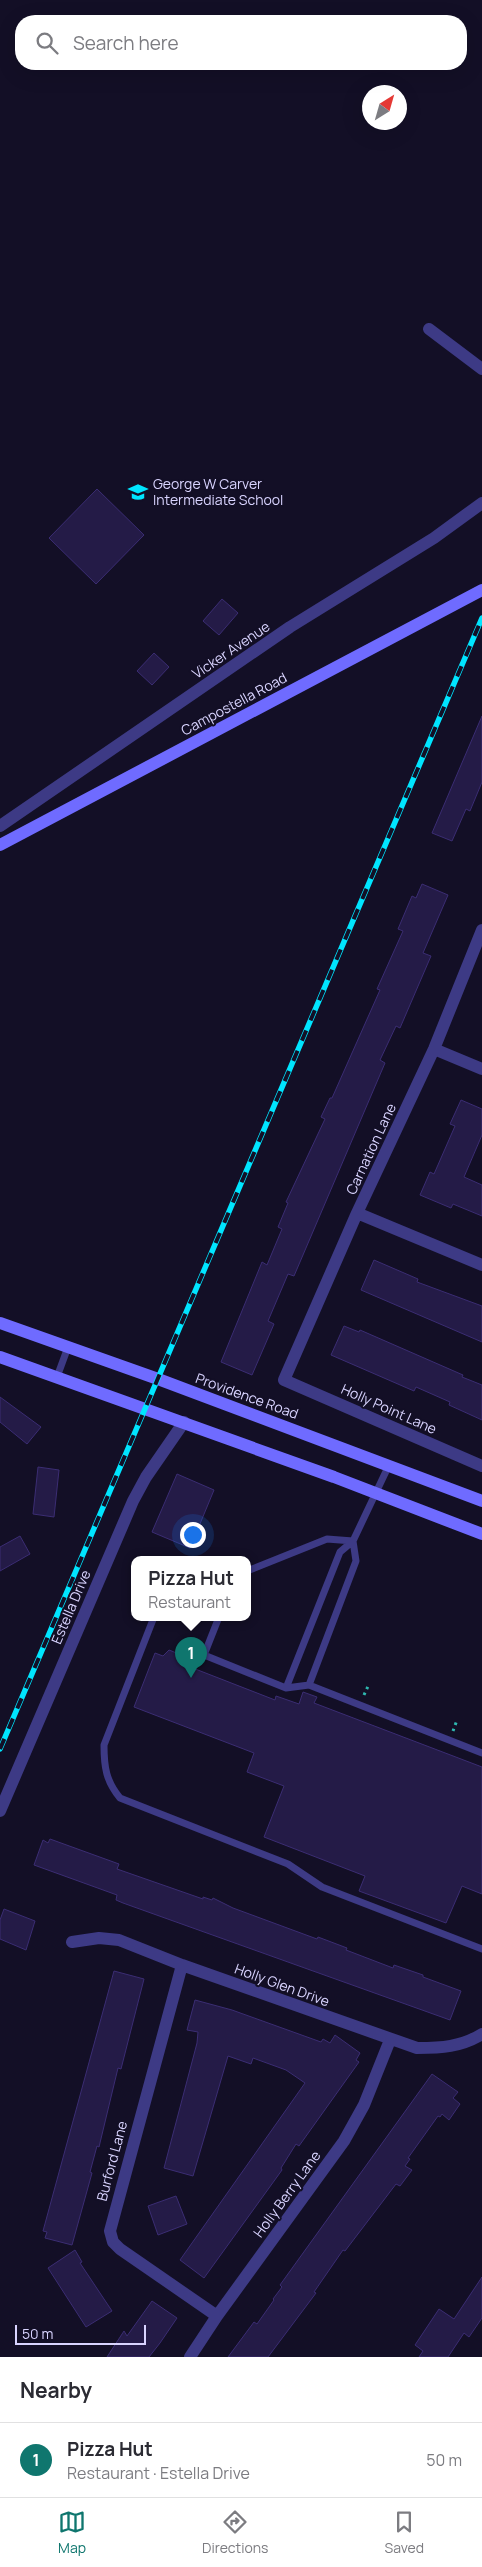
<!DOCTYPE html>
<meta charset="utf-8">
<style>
body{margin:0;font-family:Manrope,sans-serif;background:#f2f2f3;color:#2b2b33}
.compass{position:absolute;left:362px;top:85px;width:45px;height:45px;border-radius:50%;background:#fff;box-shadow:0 5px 20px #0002;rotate:37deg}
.scale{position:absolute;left:15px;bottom:12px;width:131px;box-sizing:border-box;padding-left:5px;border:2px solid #d9d4ff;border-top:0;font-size:14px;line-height:18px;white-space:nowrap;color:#d9d4ff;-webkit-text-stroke:4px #130f26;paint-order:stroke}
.you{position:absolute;left:192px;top:1534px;width:18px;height:18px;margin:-12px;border:4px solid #fff;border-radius:50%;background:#1a73e8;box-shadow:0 0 0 8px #1a73e833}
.badge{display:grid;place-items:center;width:32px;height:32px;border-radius:50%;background:#0f766e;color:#fff;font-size:16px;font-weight:700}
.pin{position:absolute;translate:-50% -41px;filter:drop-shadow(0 1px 2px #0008)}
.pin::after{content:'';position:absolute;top:26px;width:18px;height:15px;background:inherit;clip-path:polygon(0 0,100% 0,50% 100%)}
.popup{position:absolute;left:131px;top:1556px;width:120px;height:65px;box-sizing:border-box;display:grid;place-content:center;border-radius:10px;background:#fff;filter:drop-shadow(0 1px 4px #0005);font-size:16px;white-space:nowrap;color:#7c7c81}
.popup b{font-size:19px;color:#2b2b33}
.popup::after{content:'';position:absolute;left:50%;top:100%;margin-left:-10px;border:10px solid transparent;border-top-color:#fff}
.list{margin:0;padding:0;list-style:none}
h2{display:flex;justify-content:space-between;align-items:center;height:65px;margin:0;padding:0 20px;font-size:21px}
h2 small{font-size:16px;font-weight:400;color:#7c7c81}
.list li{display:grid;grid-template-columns:32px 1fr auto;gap:15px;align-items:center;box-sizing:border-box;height:75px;padding:0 20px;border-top:1px solid #e1e1e2}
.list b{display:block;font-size:19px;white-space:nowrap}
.list p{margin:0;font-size:16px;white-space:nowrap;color:#7c7c81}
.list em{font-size:16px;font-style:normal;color:#7c7c81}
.icon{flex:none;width:28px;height:28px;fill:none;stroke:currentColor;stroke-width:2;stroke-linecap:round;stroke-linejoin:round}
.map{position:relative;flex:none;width:482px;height:2357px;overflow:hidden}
.search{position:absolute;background:#fff;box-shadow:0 5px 20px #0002;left:15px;right:15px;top:15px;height:55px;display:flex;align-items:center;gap:12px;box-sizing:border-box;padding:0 18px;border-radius:20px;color:#7c7c81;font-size:19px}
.sheet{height:140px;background:#fff}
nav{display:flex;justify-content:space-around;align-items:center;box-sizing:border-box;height:70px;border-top:1px solid #e1e1e2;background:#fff;font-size:14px;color:#7c7c81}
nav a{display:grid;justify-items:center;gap:2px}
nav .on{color:#0f766e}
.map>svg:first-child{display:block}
.building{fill:#241b47;stroke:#3b2d73}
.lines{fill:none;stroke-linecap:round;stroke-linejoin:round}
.path{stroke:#2fb8b0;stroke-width:3;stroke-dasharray:2.5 4;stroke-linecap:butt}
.service{stroke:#3d3a85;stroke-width:7}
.minor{stroke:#3d3a85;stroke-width:12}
.secondary{stroke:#6f6bff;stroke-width:12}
.rail-casing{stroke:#00e5ff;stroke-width:5.5}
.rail{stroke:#130f26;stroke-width:4;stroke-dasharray:11;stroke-linecap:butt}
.labels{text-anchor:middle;stroke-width:4;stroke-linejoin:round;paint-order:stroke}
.poi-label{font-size:14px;fill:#d9d4ff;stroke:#130f26;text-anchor:start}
.street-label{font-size:14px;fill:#d9d4ff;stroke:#130f26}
</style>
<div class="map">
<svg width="482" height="2357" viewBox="0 0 482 2357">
<rect width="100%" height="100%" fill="#130f26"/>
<path class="building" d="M97 489 144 535 96 584 49 538Z
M222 599 238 613 219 635 203 621Z
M154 653 169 667 152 685 137 671Z
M482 716V782L470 811 466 809 452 841 432 833Z
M422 884 448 895 423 953 431 956 400 1028 396 1026 380 1060 385 1063 294 1276 288 1274 268 1321 274 1324 252 1375 221 1362 262 1262 267 1265 282 1229 278 1227 288 1203 286 1202 325 1119 321 1117 330 1098H332L380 990 377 989 403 931 398 929 412 896 416 898Z
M461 1100 482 1109V1135L464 1177 482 1185V1216L453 1204 451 1208 420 1195 430 1172 434 1174 455 1126 450 1124Z
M374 1260 418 1279 417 1282 482 1306V1342L361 1290Z
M344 1326 359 1332 360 1330 463 1375 462 1377 482 1385V1420L449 1405 450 1402 416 1387 414 1391 331 1355Z
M0 1397 41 1427 27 1444 0 1422Z
M38 1467 59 1470 54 1517 33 1514Z
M177 1474 214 1490 190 1548 152 1532Z
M20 1536 30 1554 0 1571V1547Z
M169 1650 179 1654 180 1663 185 1665 275 1700 276 1696 299 1704 303 1692 317 1697 314 1703 482 1767V1894L462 1886 446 1923 359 1891 365 1876 264 1837 284 1786 247 1772 254 1753 134 1707 155 1653 163 1656Z
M50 1839 119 1864 117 1869 203 1899V1897L212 1900 213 1898 233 1908 317 1939 318 1937 347 1948 346 1950 393 1968 394 1965 423 1975V1977L461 1991 450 2020 123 1903 116 1900 117 1895 34 1865 43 1840 48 1843Z
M4 1909 35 1921 26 1950 0 1939V1920Z
M114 1971 144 1979 121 2069 118 2068 99 2147 97 2146 90 2172 92 2173 72 2245 45 2238 47 2232 43 2231Z
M195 2000 232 2010 321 2042 323 2039 330 2043 335 2035 360 2053 356 2060 359 2062 299 2146 296 2144 281 2168 282 2170 204 2278 180 2260 305 2083 286 2070 253 2058 251 2064 228 2056 193 2176 164 2168 197 2043 198 2032 187 2030Z
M432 2074 458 2092 453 2098 460 2104 449 2120 442 2114 440 2117 438 2116 408 2158 410 2159 405 2166 412 2170 400 2186 396 2184 345 2251 343 2250 314 2292 316 2293 268 2357H228L254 2322 257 2324 274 2300 273 2299 282 2287 280 2285Z
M176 2196 187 2224 158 2235 148 2206Z
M75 2250 82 2262 80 2263 112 2311 86 2327 48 2268Z
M482 2277V2318L469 2337 464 2333 448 2357H419L423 2351 415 2345 439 2309 454 2319Z
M152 2301 177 2318 160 2343 149 2357H107L124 2331 127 2336Z"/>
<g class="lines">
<path class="path" d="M364 1695 369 1684
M453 1731 457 1720"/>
<path class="service" d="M57 1377 68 1347
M247 1571 327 1539 353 1541
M154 1617 104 1745C104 1767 106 1781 120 1798L288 1864 322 1887 482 1949
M219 1617 204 1655 286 1688 309 1685 482 1753
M309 1685 356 1561 353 1541
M286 1688 340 1552 353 1541 389 1465"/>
<path class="minor" d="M429 329 482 369
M0 826 290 627 434 538 482 503
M482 930 434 1049 357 1213 284 1380 482 1466
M434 1049 482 1069
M357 1213 482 1265
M0 1811 133 1501 146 1477 184 1422
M72 1942 99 1938 119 1940 182 1965 417 2048C441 2048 461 2047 482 2034
M182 1965 110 2231 113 2242 120 2249 217 2316
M190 2357 217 2316 344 2141 364 2105 390 2040"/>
<path class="secondary" d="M0 845 482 590
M0 1323 158 1379 482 1501
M0 1357 334 1477 482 1534"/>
<defs>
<path id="rail" d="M0 1749 482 618"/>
</defs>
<use href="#rail" class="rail-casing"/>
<use href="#rail" class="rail"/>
</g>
<defs>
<symbol id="school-bare" viewBox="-9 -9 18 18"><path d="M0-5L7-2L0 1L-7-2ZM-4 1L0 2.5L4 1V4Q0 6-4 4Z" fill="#00e5ff" stroke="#130f26" stroke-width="2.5" paint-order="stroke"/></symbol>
</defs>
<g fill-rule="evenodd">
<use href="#school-bare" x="124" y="478" width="28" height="28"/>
</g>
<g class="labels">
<g class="poi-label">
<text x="153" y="489">George W Carver<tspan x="153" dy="16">Intermediate School</tspan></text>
</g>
<g class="street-label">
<text transform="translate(231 650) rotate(-34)" y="5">Vicker Avenue</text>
<text transform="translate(234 704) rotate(-28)" y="5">Campostella Road</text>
<text transform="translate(371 1149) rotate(-65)" y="5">Carnation Lane</text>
<text transform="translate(247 1396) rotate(20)" y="5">Providence Road</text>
<text transform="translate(389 1409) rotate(24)" y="5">Holly Point Lane</text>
<text transform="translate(71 1607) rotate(-67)" y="5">Estella Drive</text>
<text transform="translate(282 1985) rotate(20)" y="5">Holly Glen Drive</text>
<text transform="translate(112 2161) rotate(-75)" y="5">Burford Lane</text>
<text transform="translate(287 2194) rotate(-54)" y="5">Holly Berry Lane</text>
</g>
</g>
</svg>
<svg class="compass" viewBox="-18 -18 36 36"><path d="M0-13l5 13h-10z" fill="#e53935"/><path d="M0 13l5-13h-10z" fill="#7c7c81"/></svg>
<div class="scale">50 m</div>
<div class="you"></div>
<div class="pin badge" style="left:191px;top:1678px">1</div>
<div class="popup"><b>Pizza Hut</b>Restaurant</div>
<div class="search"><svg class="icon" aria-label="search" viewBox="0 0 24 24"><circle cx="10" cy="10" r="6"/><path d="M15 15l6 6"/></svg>Search here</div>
</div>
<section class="sheet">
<h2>Nearby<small></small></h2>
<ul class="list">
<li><span class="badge">1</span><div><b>Pizza Hut</b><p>Restaurant · Estella Drive</p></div><em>50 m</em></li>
</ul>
</section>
<nav>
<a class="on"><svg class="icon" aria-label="map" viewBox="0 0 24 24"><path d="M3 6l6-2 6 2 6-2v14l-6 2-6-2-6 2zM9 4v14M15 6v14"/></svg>Map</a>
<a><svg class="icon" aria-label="directions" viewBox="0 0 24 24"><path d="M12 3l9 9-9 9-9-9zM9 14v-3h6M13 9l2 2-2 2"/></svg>Directions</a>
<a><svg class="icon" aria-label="saved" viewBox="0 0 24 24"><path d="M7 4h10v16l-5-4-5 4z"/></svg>Saved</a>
</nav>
